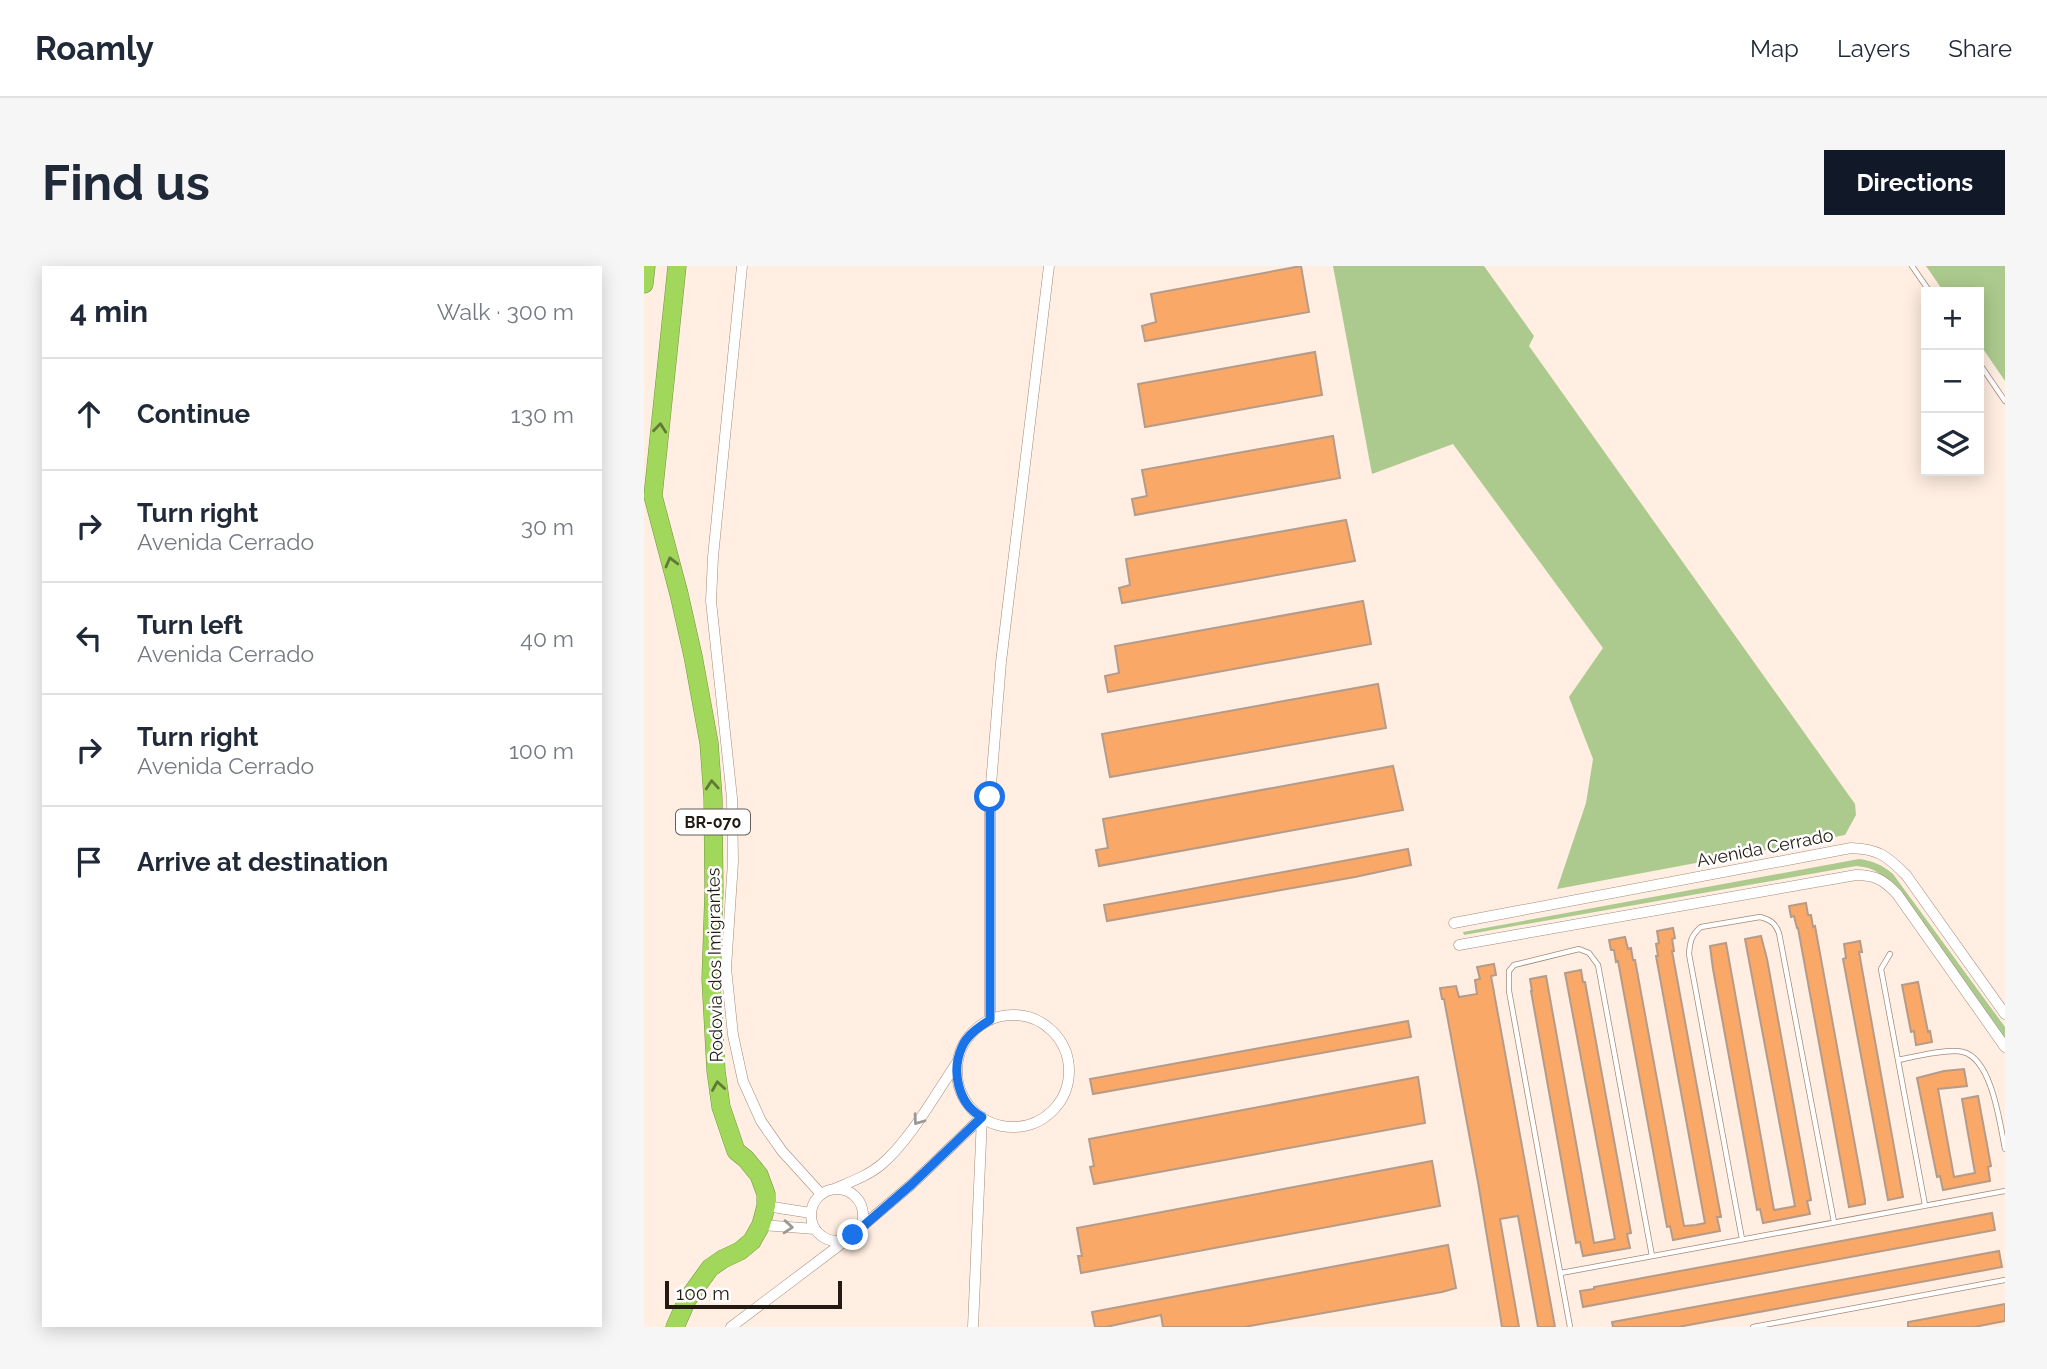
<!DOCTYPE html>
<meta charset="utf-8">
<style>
body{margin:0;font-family:Raleway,sans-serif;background:#f6f6f7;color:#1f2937}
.controls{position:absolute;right:21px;top:21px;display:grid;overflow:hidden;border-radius:0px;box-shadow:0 4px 18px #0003}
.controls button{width:63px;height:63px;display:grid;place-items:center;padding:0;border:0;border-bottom:2px solid #e0e1e3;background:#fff;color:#1f2937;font:35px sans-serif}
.scale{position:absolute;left:21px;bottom:18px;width:177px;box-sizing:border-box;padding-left:7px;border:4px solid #231a12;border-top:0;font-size:19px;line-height:24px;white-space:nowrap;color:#231a12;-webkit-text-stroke:5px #fff;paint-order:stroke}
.stop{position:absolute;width:21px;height:21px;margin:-16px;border:5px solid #1a73e8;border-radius:50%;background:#fff}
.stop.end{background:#1a73e8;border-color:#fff;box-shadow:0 2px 7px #0008}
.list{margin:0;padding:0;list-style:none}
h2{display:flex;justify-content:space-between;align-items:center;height:91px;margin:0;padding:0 28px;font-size:30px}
h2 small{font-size:23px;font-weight:400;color:#747a83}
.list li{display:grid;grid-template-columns:46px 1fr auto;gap:21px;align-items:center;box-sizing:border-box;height:112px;padding:0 28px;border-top:2px solid #e0e1e3}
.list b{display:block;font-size:26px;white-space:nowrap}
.list p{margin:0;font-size:23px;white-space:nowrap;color:#747a83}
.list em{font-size:23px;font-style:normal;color:#747a83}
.icon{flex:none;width:38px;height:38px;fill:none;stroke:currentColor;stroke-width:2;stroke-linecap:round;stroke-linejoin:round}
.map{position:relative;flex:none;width:1361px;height:1061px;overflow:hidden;border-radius:0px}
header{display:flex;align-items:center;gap:42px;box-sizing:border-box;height:98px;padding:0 35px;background:#fff;border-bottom:2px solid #e0e1e3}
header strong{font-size:33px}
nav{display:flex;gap:38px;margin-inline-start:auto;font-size:24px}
.intro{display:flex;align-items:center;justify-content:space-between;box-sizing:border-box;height:168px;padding:0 42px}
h1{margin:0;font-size:49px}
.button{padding:18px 32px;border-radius:0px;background:#111827;color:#fff;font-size:24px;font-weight:700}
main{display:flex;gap:42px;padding:0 42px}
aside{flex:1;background:#fff;border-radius:0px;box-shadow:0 4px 18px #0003}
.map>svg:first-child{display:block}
.green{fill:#acca8d}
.building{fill:#faa867;stroke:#b59b88;stroke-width:2}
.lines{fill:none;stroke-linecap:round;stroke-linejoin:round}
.lane-casing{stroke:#a48a78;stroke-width:6}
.street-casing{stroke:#a48a78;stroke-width:11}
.highway-casing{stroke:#759541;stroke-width:19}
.lane{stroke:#fff;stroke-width:4.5}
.street{stroke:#fff;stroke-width:10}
.highway{stroke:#a1d75b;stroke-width:18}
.oneway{stroke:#627836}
.oneway2{stroke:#9c9894}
.route{stroke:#1a73e8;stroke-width:9}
.labels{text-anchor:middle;stroke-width:5;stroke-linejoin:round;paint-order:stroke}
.shield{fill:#fff;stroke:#655f59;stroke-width:2}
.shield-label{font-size:16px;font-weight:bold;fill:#231a12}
.street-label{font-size:18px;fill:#231a12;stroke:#fff}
</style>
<header>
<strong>Roamly</strong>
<nav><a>Map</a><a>Layers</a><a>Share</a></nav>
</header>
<div class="intro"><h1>Find us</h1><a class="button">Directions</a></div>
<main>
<aside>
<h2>4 min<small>Walk · 300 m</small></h2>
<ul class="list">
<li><svg class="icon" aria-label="ahead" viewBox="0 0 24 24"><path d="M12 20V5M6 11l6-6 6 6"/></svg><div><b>Continue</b></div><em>130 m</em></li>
<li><svg class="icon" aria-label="right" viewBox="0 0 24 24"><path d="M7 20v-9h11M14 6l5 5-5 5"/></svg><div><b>Turn right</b><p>Avenida Cerrado</p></div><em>30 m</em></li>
<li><svg class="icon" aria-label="left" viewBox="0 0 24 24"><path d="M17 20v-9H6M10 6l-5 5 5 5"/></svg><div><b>Turn left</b><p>Avenida Cerrado</p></div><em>40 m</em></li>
<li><svg class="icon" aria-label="right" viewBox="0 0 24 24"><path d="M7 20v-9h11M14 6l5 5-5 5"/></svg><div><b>Turn right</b><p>Avenida Cerrado</p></div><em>100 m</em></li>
<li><svg class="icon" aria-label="arrive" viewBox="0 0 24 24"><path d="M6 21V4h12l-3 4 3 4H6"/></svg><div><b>Arrive at destination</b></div></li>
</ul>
</aside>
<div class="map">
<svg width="1361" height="1061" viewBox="0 0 1361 1061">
<rect width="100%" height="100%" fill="#ffeee1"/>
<path class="green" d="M689 0H840L890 70 885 80 1211 538 1212 549 1201 569 913 623 942 537 949 493 925 431 959 382 809 178 728 208Z
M1282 0H1361V115L1335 77V26H1300Z
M1215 593C1230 595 1238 599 1249 608L1361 761V772L1250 620C1238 608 1229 601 1212 600L820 669 819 666Z"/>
<path class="building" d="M657 0 665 46 501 75 498 60 512 56 507 28Z
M671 86 678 129 501 161 494 118Z
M689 170 696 212 491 249 488 233 503 230 498 204Z
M702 254 711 295 478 337 475 322 486 319 482 293Z
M719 335 727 378 464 426 461 410 475 407 471 380Z
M734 418 742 462 466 511 458 468Z
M749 500 759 544 455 600 452 584 464 582 459 553Z
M764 583 767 599 711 611 463 655 460 639Z
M1162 637 1164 649H1167L1169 661 1171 660 1221 934V938L1205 941 1154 662H1153L1150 650 1147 651 1145 640Z
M1029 662 1031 672 1028 673 1030 685H1028L1077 951H1073L1076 965 1029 974 1026 960 1023 961 974 695 972 696 970 684H967L965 674 981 671 984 683 987 682 989 694H991L1040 960 1052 959 1061 957 1012 690H1014L1012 678 1015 677 1013 665Z
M1117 670 1123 693 1167 934 1163 935 1166 948 1119 957 1116 943 1113 944 1111 933 1069 703 1066 680 1082 677 1130 944 1147 941 1151 940 1101 673Z
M1216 675 1218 686H1215L1259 931 1244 934 1199 693 1202 692 1200 678Z
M850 698 852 709 847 710 911 1061H894L874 950 856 953 875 1061H858L834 916 800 733H798L796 722 812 720 815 731 833 728 831 714 836 713 833 701Z
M937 704 939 716H941L987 967 983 968 986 982 939 990 936 976 932 977 887 725H888L886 713 902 710 950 977 971 973 921 707Z
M1274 716 1284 766 1286 765 1288 776 1272 779 1270 765 1267 766 1258 719Z
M764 755 767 771 449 828 446 813Z
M1320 803 1323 820 1294 823 1310 911 1331 907 1318 833 1334 830 1347 900 1344 901 1346 915 1299 924 1296 910 1293 911 1273 812 1300 805Z
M774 811 781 857 450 918 446 901 450 900 445 873Z
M788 895 796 940 437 1007 434 990H438L433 962Z
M1348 947 1351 964 939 1041 936 1025 950 1023V1021Z
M804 979 812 1022 798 1026 600 1061H519L517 1049 462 1061H451L448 1046Z
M1355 985 1358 1001 1034 1061H969L968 1056Z
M1361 1038V1055L1330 1061H1264V1056Z"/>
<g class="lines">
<defs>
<path id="lane" d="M1268 0 1286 26
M1335 97 1361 135
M1246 688 1237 703 1281 939
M1254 794C1270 791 1305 782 1319 786 1348 793 1356 858 1361 883
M1098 973 1045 688C1046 676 1047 669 1057 661L1116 651C1127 654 1131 657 1135 667L1190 956
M917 1007 1361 925
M926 1061 865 725V705L870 699 935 683 945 687 954 699 1008 990
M1109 1061 1361 1014"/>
<path id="street" d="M98 0 69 291 67 335 88 532 89 596 82 702 89 769 99 815 117 855 138 885 177 928
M810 657 1207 582C1235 583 1243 590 1262 609L1361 748
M815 679 1212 609C1231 609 1240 614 1253 628L1361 781
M313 805a56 56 0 1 1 112 0a56 56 0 1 1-112 0Z
M346 754V531L357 396 405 0
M190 923C206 916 224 910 238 898 266 874 291 829 312 798
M167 949a26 26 0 1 1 52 0a26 26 0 1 1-52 0Z
M122 940 167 947
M117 959 171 963
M215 963 268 918 338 851
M87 1061 201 975
M329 1061 338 851"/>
<path id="highway" d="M0 18 2 0
M31 1061 43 1034 66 1002 79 993 96 985 108 975 117 959 122 940V928L115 909 102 893 92 885 77 841 72 805 67 713 70 625 69 532 65 477 49 390 35 328 9 230 33 0"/>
</defs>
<use href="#lane" class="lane-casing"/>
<use href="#street" class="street-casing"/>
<use href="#highway" class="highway-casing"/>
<use href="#lane" class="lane"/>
<use href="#street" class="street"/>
<use href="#highway" class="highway"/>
</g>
<defs><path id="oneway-chevron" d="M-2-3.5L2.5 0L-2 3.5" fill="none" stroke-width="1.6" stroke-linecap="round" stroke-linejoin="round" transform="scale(1.75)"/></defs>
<g class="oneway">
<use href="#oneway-chevron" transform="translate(16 162) rotate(-84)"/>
<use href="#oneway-chevron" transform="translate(27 296) rotate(-105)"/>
<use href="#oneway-chevron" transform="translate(68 519) rotate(-94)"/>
<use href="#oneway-chevron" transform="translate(74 820) rotate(-99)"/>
</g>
<g class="oneway2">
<use href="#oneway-chevron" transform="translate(274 854) rotate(126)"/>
<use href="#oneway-chevron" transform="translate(144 961) rotate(4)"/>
</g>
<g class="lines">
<path class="route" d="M209 969 268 918 338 851C314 838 307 805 318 781 323 769 335 761 346 754V531"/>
</g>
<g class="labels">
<rect class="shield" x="32" y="543.5" width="74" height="25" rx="5"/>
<g class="shield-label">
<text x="69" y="562">BR-070</text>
</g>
<g class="street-label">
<text transform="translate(1121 582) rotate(-11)" y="6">Avenida Cerrado</text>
<text transform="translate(71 699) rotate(-91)" y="6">Rodovia dos Imigrantes</text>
</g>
</g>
</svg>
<div class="controls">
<button>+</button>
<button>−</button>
<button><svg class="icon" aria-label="layers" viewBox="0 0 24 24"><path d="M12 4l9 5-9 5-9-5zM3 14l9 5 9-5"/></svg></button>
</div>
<div class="scale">100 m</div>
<div class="stop" style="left:346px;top:531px"></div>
<div class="stop end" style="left:209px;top:969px"></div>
</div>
</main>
